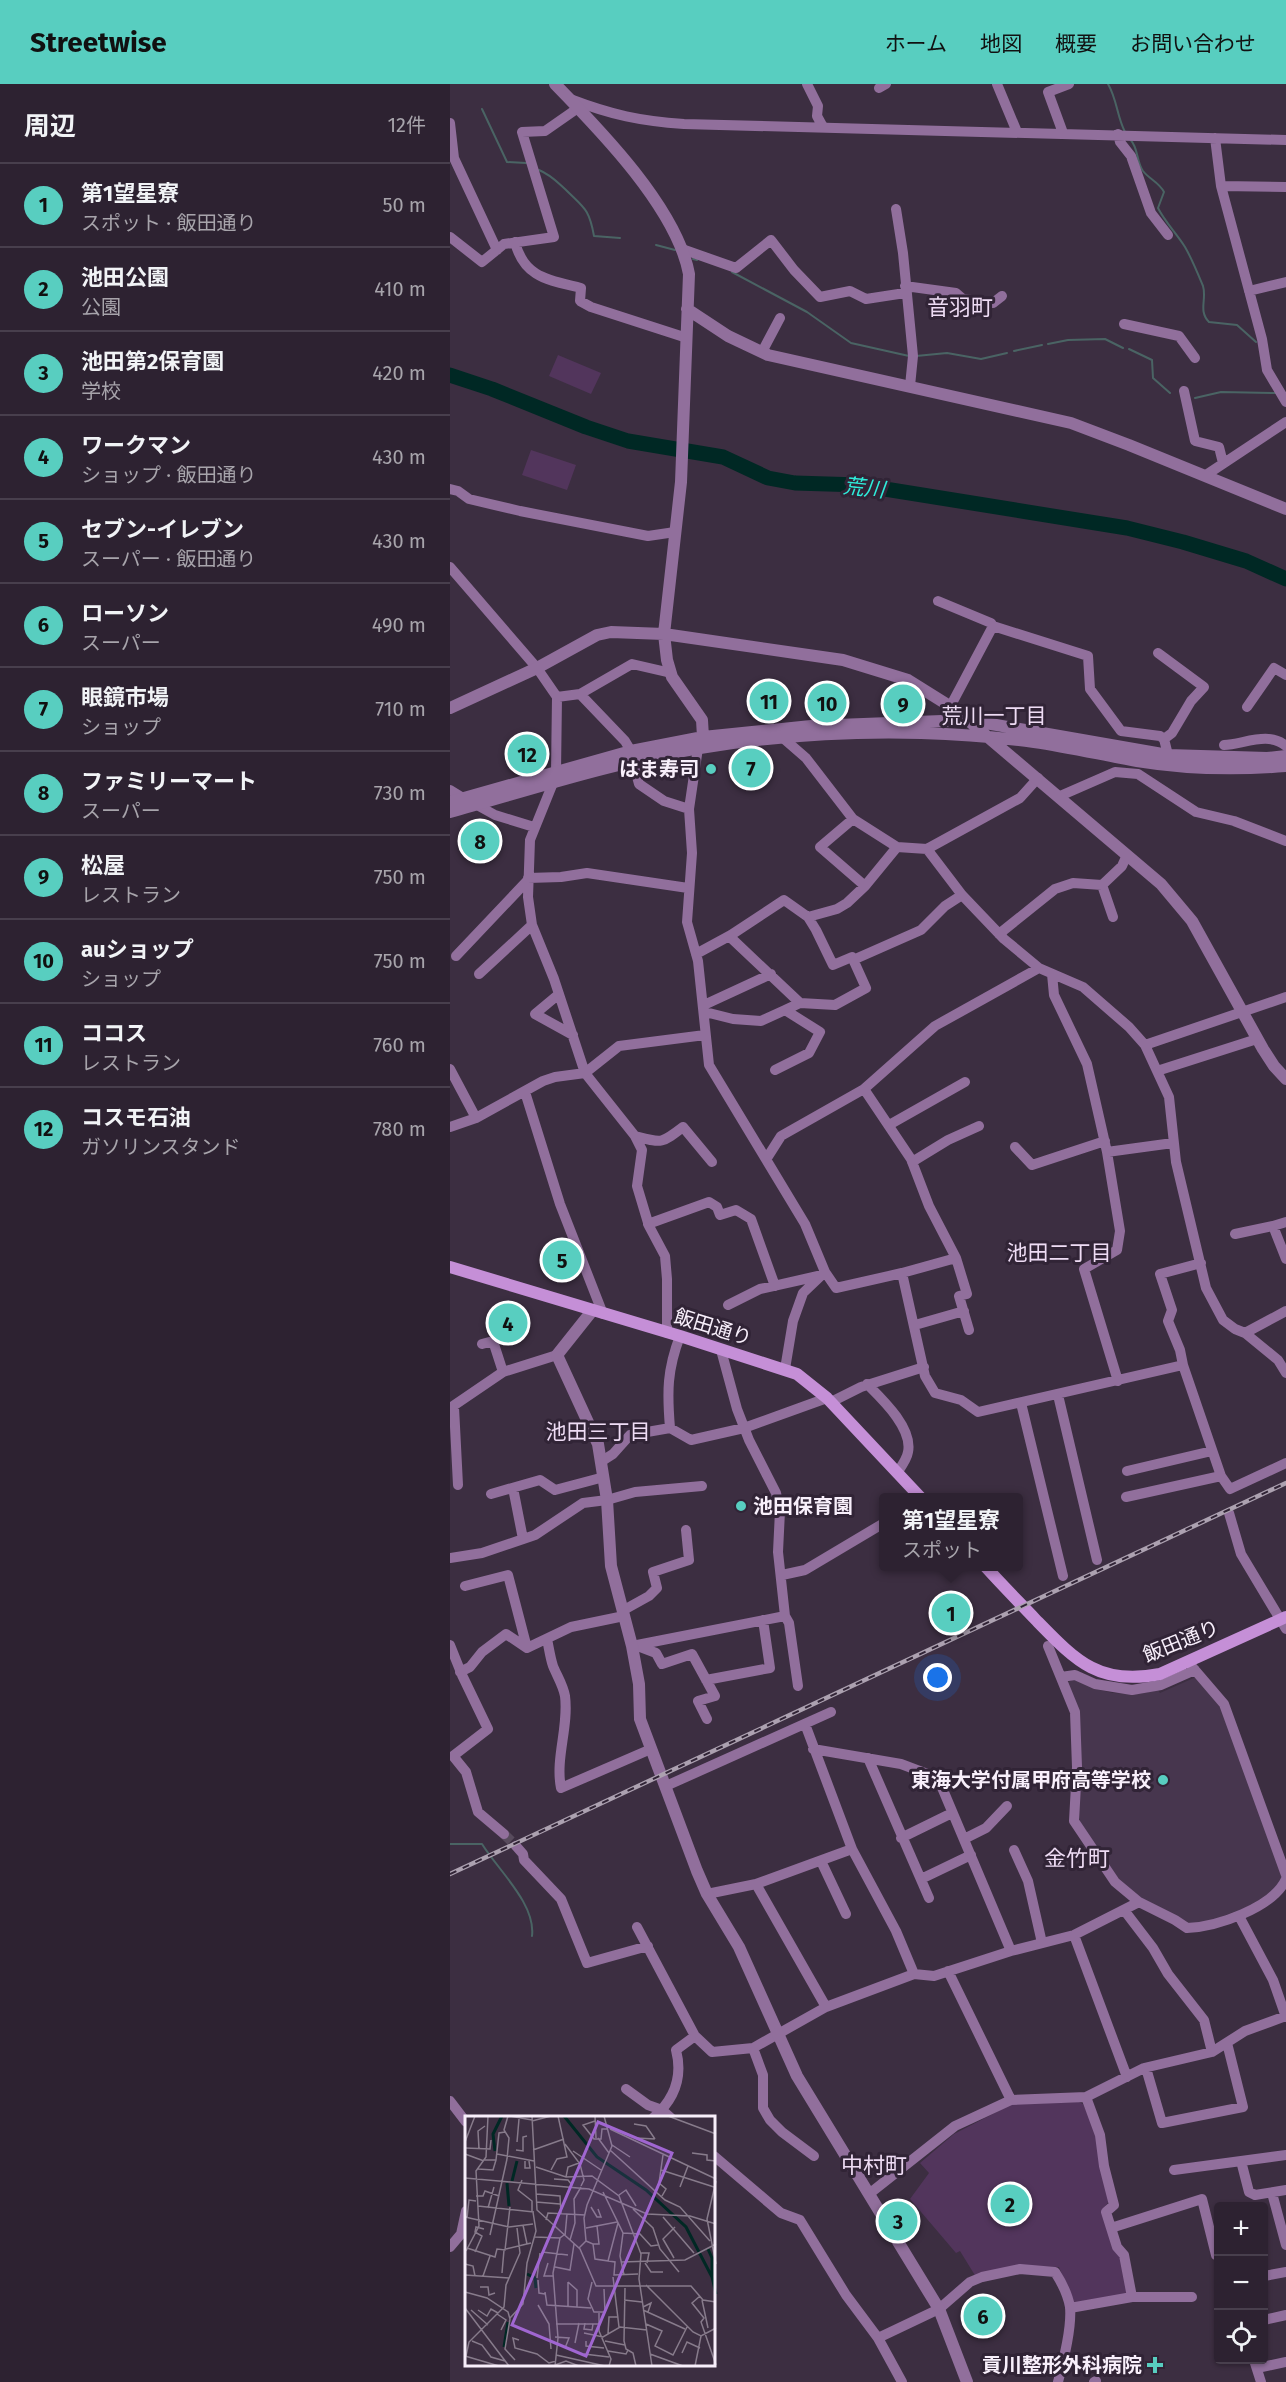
<!DOCTYPE html>
<html lang="ja">
<meta charset="utf-8">
<style>
body{margin:0;font-family:"Fira Sans","Noto Sans JP",sans-serif;background:#352a39;color:#f1f3f6}
.controls{position:absolute;right:18px;bottom:18px;display:grid;overflow:hidden;border-radius:6px;box-shadow:0 2px 4px #0004}
.controls button{width:54px;height:54px;display:grid;place-items:center;padding:0;border:0;border-bottom:2px solid #483f4d;background:#2d2231;color:#f1f3f6;font:30px sans-serif}
.you{position:absolute;left:488px;top:1594px;width:21px;height:21px;margin:-15px;border:4px solid #fff;border-radius:50%;background:#1a73e8;box-shadow:0 0 0 9px #1a73e833}
.badge{display:grid;place-items:center;width:39px;height:39px;border-radius:50%;background:#58cec0;color:#111;font-size:20px;font-weight:700}
.pin{position:absolute;translate:-50% -50%;border:3px solid #fff;box-shadow:0 2px 6px #0006}
.popup{position:absolute;left:429px;top:1409px;width:144px;height:78px;box-sizing:border-box;display:grid;place-content:center;border-radius:6px;background:#2d2231;filter:drop-shadow(0 2px 4px #0005);font-size:20px;white-space:nowrap;color:#a7a4ab}
.popup b{font-size:22px;color:#f1f3f6}
.popup::after{content:'';position:absolute;left:50%;top:100%;margin-left:-12px;border:12px solid transparent;border-top-color:#2d2231}
.list{margin:0;padding:0;list-style:none}
h2{display:flex;justify-content:space-between;align-items:center;height:78px;margin:0;padding:0 24px;font-size:26px}
h2 small{font-size:20px;font-weight:400;color:#a7a4ab}
.list li{display:grid;grid-template-columns:39px 1fr auto;gap:18px;align-items:center;box-sizing:border-box;height:84px;padding:0 24px;border-top:2px solid #483f4d}
.list b{display:block;font-size:22px;white-space:nowrap}
.list p{margin:0;font-size:20px;white-space:nowrap;color:#a7a4ab}
.list em{font-size:20px;font-style:normal;color:#a7a4ab}
.icon{flex:none;width:33px;height:33px;fill:none;stroke:currentColor;stroke-width:2;stroke-linecap:round;stroke-linejoin:round}
.map{position:relative;flex:none;width:836px;height:2298px;overflow:hidden}
header{display:flex;align-items:center;gap:36px;box-sizing:border-box;height:84px;padding:0 30px;background:#58cec0;color:#111}
header strong{font-size:28px}
nav{display:flex;gap:33px;margin-inline-start:auto;font-size:21px}
main{display:flex}
aside{flex:1;background:#2d2231}
.map>svg:first-child{display:block}
.built{fill:#47364e}
.green{fill:#52355c}
.lines{fill:none;stroke-linecap:round;stroke-linejoin:round}
.stream{stroke:#4a6464;stroke-width:2}
.river{stroke:#002824;stroke-width:15}
.minor-tunnel{stroke:#584b5d;stroke-width:10;stroke-dasharray:10 5;stroke-linecap:butt}
.minor{stroke:#916f9c;stroke-width:10}
.tertiary{stroke:#916f9c;stroke-width:12}
.secondary{stroke:#c58fd7;stroke-width:12}
.rail-casing{stroke:#aca1b0;stroke-width:4.5}
.rail{stroke:#312436;stroke-width:2;stroke-dasharray:7;stroke-linecap:butt}
.poi-dot{fill:#58cec0;stroke:#312436;stroke-width:2}
.labels{text-anchor:middle;stroke-width:6;stroke-linejoin:round;paint-order:stroke}
.poi-label{font-size:20px;font-weight:bold;fill:#f8effb;stroke:#312436;text-anchor:end}
.street-label{font-size:20px;fill:#f8effb;stroke:#312436}
.water-label{font-size:21px;font-style:italic;fill:#2eecda;stroke:#312436}
.neighbourhood-label{font-size:21px;fill:#eedcf4;stroke:#312436}
.quarter-label{font-size:22px;fill:#eedcf4;stroke:#312436}
.inset-river{fill:none;stroke:#002824;stroke-width:3}
.inset-road{fill:none;stroke:#877b8b;stroke-width:1.5}
.view{fill:#a066d1;fill-opacity:0.15;stroke:#a066d1;stroke-width:3}
.inset-edge{fill:none;stroke:#f8effb;stroke-width:3}
</style>
<header>
<strong>Streetwise</strong>
<nav><a>ホーム</a><a>地図</a><a>概要</a><a>お問い合わせ</a></nav>
</header>
<main>
<aside>
<h2>周辺<small>12件</small></h2>
<ul class="list">
<li><span class="badge">1</span><div><b>第1望星寮</b><p>スポット · 飯田通り</p></div><em>50 m</em></li>
<li><span class="badge">2</span><div><b>池田公園</b><p>公園</p></div><em>410 m</em></li>
<li><span class="badge">3</span><div><b>池田第2保育園</b><p>学校</p></div><em>420 m</em></li>
<li><span class="badge">4</span><div><b>ワークマン</b><p>ショップ · 飯田通り</p></div><em>430 m</em></li>
<li><span class="badge">5</span><div><b>セブン-イレブン</b><p>スーパー · 飯田通り</p></div><em>430 m</em></li>
<li><span class="badge">6</span><div><b>ローソン</b><p>スーパー</p></div><em>490 m</em></li>
<li><span class="badge">7</span><div><b>眼鏡市場</b><p>ショップ</p></div><em>710 m</em></li>
<li><span class="badge">8</span><div><b>ファミリーマート</b><p>スーパー</p></div><em>730 m</em></li>
<li><span class="badge">9</span><div><b>松屋</b><p>レストラン</p></div><em>750 m</em></li>
<li><span class="badge">10</span><div><b>auショップ</b><p>ショップ</p></div><em>750 m</em></li>
<li><span class="badge">11</span><div><b>ココス</b><p>レストラン</p></div><em>760 m</em></li>
<li><span class="badge">12</span><div><b>コスモ石油</b><p>ガソリンスタンド</p></div><em>780 m</em></li>
</ul>
</aside>
<div class="map">
<svg width="836" height="2298" viewBox="0 0 836 2298">
<rect width="100%" height="100%" fill="#3c2e41"/>
<path class="built" d="M746 1593 771 1623 832 1791 827 1804 800 1822 755 1839H733L698 1819 669 1796 630 1738 627 1722 630 1669 616 1599 624 1595 650 1606 663 1609 689 1610 708 1606 710 1609Z"/>
<path class="green" d="M108 271 151 289 141 310 99 292Z
M81 366 126 381 117 406 72 391Z
M629 2018 633 2020 645 2047 661 2115 652 2126 671 2173 677 2210 624 2220 609 2183 567 2182 526 2193 510 2167 506 2169 460 2115 479 2089 470 2079 504 2050 562 2020Z"/>
<g class="lines">
<path class="stream" d="M658 0C667 15 667 33 675 48
M32 25 57 78 76 79
M680 55C689 65 686 77 693 87 699 95 709 98 714 108L708 124C715 138 727 150 735 163 742 175 748 190 753 202 757 215 748 227 759 238L787 241 806 258
M89 86C101 91 106 97 115 105 134 124 139 124 144 152L170 154
M206 161 225 166
M243 175 247 176
M282 188 357 228 401 259 459 272
M598 260 618 256 655 255 673 264
M679 265 702 276 703 294 720 309
M564 267 592 261
M466 272 497 269 531 275 557 269
M745 314 771 308 825 309
M0 1760H32C48 1786 86 1820 82 1852"/>
<path class="river" d="M0 291 42 305 136 343 178 357 273 373 318 394 345 399 410 401 677 444 733 458 796 477 836 495"/>
<path class="minor-tunnel" d="M54 1750 66 1762"/>
<path class="minor" d="M357 0 368 22 367 32 373 43
M547 0 567 48
M429 4 436 0
M120 15C162 31 190 37 234 40L836 56
M0 39 4 74 47 166
M613 49 598 8 619 0
M668 50 670 58 681 72 701 129 718 151
M765 54 771 102 812 255 817 286 836 318
M771 102 836 103
M446 125 453 169 463 272 460 302
M0 153 32 178 54 160 104 153 72 48 95 47 128 24
M65 158C74 194 99 196 131 204L130 217 141 223 237 254
M232 165 286 184 321 156 344 186 370 213 400 207 416 215 455 209
M455 202 506 209 513 215 543 219 552 212
M799 207 836 198
M674 240 729 252 745 274
M312 268 330 234
M734 307 745 357 769 363 773 379
M756 391 836 338
M0 405 8 407 19 415 70 427 198 452 225 448
M0 483 87 584 107 613 106 688
M488 517 541 539 543 542
M708 569 754 603 741 617 722 649 714 655
M130 610 175 657 181 667
M107 613 130 610 182 580 221 589
M500 623 543 542 638 572 640 605 671 647 710 652 714 655 718 671
M797 623 824 584 836 591
M333 654 356 674 403 735 447 763 477 765 512 811 554 855 589 884 633 903 679 943 695 961 719 1013 726 1078 756 1204 773 1236 785 1245 795 1249 828 1276 836 1289
M774 661C794 660 819 647 836 662
M248 664 239 725 242 769 237 838 248 877 259 981 355 1140 375 1188 353 1209 343 1237 335 1285
M183 678 189 700 214 717 239 725
M103 699 80 756 78 813 82 841 104 895 135 989 185 1052 192 1066 187 1102 199 1142 215 1172 217 1195V1249
M0 706 13 714
M610 712 665 688 688 690 746 728 784 737 836 757
M27 721 45 731 84 743
M403 735 370 763 415 802
M477 765 570 714 588 694
M78 794 111 793 137 789 238 804
M652 801 663 833
M549 850 605 805 623 799 652 801 672 782 677 771
M279 852 350 919 385 921 416 904 402 873 383 881 366 846 358 833
M246 870 281 851 334 816 358 833 387 825 397 819 415 802 447 763
M6 872 78 796
M403 876 471 846 495 822 512 811
M29 890 82 841
M602 890 604 911 637 980 657 1068 670 1147 667 1166 634 1185 668 1297
M109 910 85 930 123 951
M254 921 321 890
M255 928 283 935 311 937 335 926
M695 961 836 913
M0 985 26 1034
M325 986 359 969 370 948 335 926 350 919
M707 987 807 955
M414 1005 461 1075 479 1122 506 1174 452 1189
M75 1008 110 1120 153 1230
M439 1041 515 998
M0 1043 26 1034 93 997 105 993 135 989 169 962 255 951
M185 1052C212 1059 211 1060 233 1043L262 1078
M565 1063 582 1081 655 1057
M657 1068 723 1059
M317 1074 331 1052 414 1005 485 942 589 884
M462 1078 498 1056 529 1042
M198 1140 259 1118 267 1123 270 1131 286 1126 301 1135 325 1202
M823 1142 836 1138
M785 1150 823 1142 836 1175
M506 1174 517 1210 509 1212 519 1246
M375 1188 386 1204 452 1189 475 1292 485 1309 511 1316 528 1328 733 1281 771 1392 780 1405 836 1379
M278 1221 310 1205 368 1192
M465 1241 514 1227
M795 1249 836 1227
M32 1260 43 1257 53 1288
M733 1281 730 1266 718 1237 722 1226 710 1190 751 1179
M417 1300C432 1315 463 1344 458 1368 457 1375 451 1383 447 1389
M608 1311 647 1476
M381 1318 411 1303 474 1283
M571 1319 613 1492
M4 1323 8 1401
M0 1324 53 1288 107 1271
M220 1344C217 1308 217 1286 230 1252
M152 1377 163 1370 180 1351 220 1344 241 1356 294 1344 377 1314
M677 1387 762 1367
M63 1404 73 1455
M41 1410 90 1396 105 1406 154 1393
M676 1413 771 1392
M779 1429 791 1470 836 1545
M0 1474 32 1469 85 1451 133 1419 157 1416 185 1408 252 1402
M332 1491 355 1486 434 1439
M15 1502 58 1491 77 1564
M172 1527 199 1512 207 1504 203 1488 239 1476 236 1446
M335 1532 339 1539 348 1602
M97 1555C99 1564 100 1573 103 1582 107 1592 113 1601 115 1612 119 1643 105 1674 111 1704L201 1665
M0 1561 12 1591 38 1645 3 1672 16 1688 28 1728 54 1750
M185 1561 206 1569 212 1580 242 1570 265 1612 248 1617 257 1635
M182 1562 335 1532 328 1468 330 1427 326 1409 299 1356 287 1325 271 1266
M598 1562 625 1628 627 1683 624 1737 665 1798 689 1818 725 1836 737 1844C766 1843 823 1824 836 1795
M738 1578 774 1620 836 1791
M10 1588 20 1583 32 1568 56 1550 77 1564 121 1543 174 1532
M611 1593 625 1591 645 1600 682 1606 711 1601 745 1586
M256 1596 320 1584 313 1536
M355 1640 402 1765 446 1847 464 1890
M363 1665 451 1680 488 1694 561 1867
M418 1674 479 1814
M216 1702 381 1628
M451 1754 502 1729
M514 1755 536 1744 557 1722
M66 1762 73 1770 74 1776 111 1815 137 1879 198 1862
M564 1766 578 1797 592 1859
M371 1777 396 1830
M471 1795 521 1771
M306 1800 376 1923
M257 1810 306 1800 402 1765
M674 1826 703 1864 718 1890 754 1936 762 1968
M789 1832 823 1896 836 1933
M187 1843 245 1952 262 1968 303 1964 376 1923 464 1890 484 1892 561 1867 624 1851 689 1818
M624 1851 677 1993
M498 1887 561 2016
M303 1964 313 1991V2024L320 2036 332 2048 364 2072
M696 1984 712 2039 793 2023 777 1959
M176 2005 198 2021 212 2026 221 2034
M636 2013 650 2051 654 2082 664 2121 656 2128 667 2163 674 2171 682 2213
M0 2017 16 2038
M203 2034C224 2016 233 1993 226 1966L245 1952
M264 2072 331 2129 350 2136 396 2211 428 2254 452 2298
M791 2077 799 2108 805 2111 836 2106
M724 2086 836 2071
M822 2109 836 2161
M419 2110 505 2042 561 2016 636 2013 694 1984 762 1968 795 1947 836 1932
M661 2144 752 2115 766 2171H768
M0 2163 11 2150 16 2127
M814 2192 836 2188
M620 2224 682 2213H742
M814 2236 836 2231
M428 2254 489 2225 520 2198 532 2193 570 2185 605 2188C612 2199 618 2211 620 2223 622 2244 613 2278 608 2298
M804 2276 811 2298
M807 2284 836 2278
M644 2298 646 2297"/>
<path class="tertiary" d="M105 0C151 47 227 125 239 190L231 398 214 550 217 576 222 593 252 636 253 653 251 659
M237 225 278 252 318 271 621 339 679 361 836 425
M0 624 87 584 147 551 161 548 214 550 393 576 458 596 506 626 711 800 742 837 813 965 824 982 836 995
M0 718 181 667 253 653 361 642 518 636 718 671 817 674 836 672
M0 728C82 705 165 678 250 664 323 652 398 647 471 649 509 650 547 653 584 658 619 663 653 671 687 677 736 685 787 686 836 682
M142 1227 107 1271 148 1360 157 1416 161 1482 182 1562 189 1600 190 1635 247 1787 257 1810 289 1863 347 1992 489 2225 517 2298"/>
<path class="secondary" d="M0 1183 230 1252 347 1290 377 1314 471 1414
M535 1482C552 1501 569 1518 586 1536 626 1577 649 1602 710 1590L836 1533"/>
<defs>
<path id="rail" d="M0 1790 836 1399"/>
</defs>
<use href="#rail" class="rail-casing"/>
<use href="#rail" class="rail"/>
</g>
<g class="poi-dot">
<circle cx="261" cy="685" r="6"/>
<circle cx="291" cy="1422" r="6"/>
<circle cx="713" cy="1696" r="6"/>
<path d="M702 2272h6v6h6v6h-6v6h-6v-6h-6v-6h6z"/>
</g>
<g class="labels">
<g class="poi-label">
<text x="249" y="692">はま寿司</text>
<text x="303" y="1429" text-anchor="start">池田保育園</text>
<text x="701" y="1703">東海大学付属甲府高等学校</text>
<text x="692" y="2288">貢川整形外科病院</text>
</g>
<g class="street-label">
<text transform="translate(263 1243) rotate(17)" y="7">飯田通り</text>
<text transform="translate(731 1557) rotate(-22)" y="7">飯田通り</text>
</g>
<g class="water-label">
<text transform="translate(414 404) rotate(6)" y="7">荒川</text>
</g>
<g class="neighbourhood-label">
<text x="544" y="639">荒川一丁目</text>
<text x="609" y="1176">池田二丁目</text>
<text x="148" y="1355">池田三丁目</text>
</g>
<g class="quarter-label">
<text x="510" y="231">音羽町</text>
<text x="627" y="1782">金竹町</text>
<text x="424" y="2089">中村町</text>
</g>
</g>
<g transform="translate(15 2032)">
<rect width="250" height="250" fill="#3c2e41"/>
<path class="inset-river" d="M99 0 132 41 181 74 221 111 247 161 251 178M30 35 28 18 37 0M47 65 52 45M42 67 44 90M243 133 247 142V161M62 158 70 162 71 172M39 231 43 206"/>
<path class="inset-road" d="M45 0 67 4M67 0 72 94 115 133 131 170H226L238 184 251 186M130 0 131 22M203 0 251 18M67 5 86 0M130 5 118 9 129 23H136L137 13H143M169 8 181 10 190 23M145 13 251 63M133 22 144 37M171 22 190 23M0 26 10 0M52 26 54 3M100 28 115 48 119 64 116 70M147 29 165 41M0 32 25 33 26 24M14 33 13 15 20 10M51 34 58 35V21L62 20M68 34 99 23M145 34 200 84 215 91 245 125M108 35 136 54M227 37 242 39V44L251 45M0 38 19 45M32 38 69 45M42 43 44 22 39 14 43 0M19 44H31L34 17 40 16M60 45V52H65L64 45M71 51 101 61 127 60 154 80 176 138 174 163 187 250M13 53 28 54 31 44M86 54 92 43 102 41 93 0M196 54 249 71M101 61 103 51 114 47M0 62 124 73 182 98 225 100 251 108M89 63 103 64 107 69M57 64 53 74 67 85V95M251 65 242 103 251 148M215 71 223 50M138 76 158 117 155 140 159 159M71 78 95 80 96 98M154 79 161 74 171 90M11 80H18L20 75 34 80M197 80 201 73 194 67 198 39M71 86 95 88M13 90 69 96M126 91 132 101H136L133 93M23 92 29 71M168 93 188 112 195 133 214 156M0 101 44 111 68 108M198 101 229 137M2 102 4 84 11 85M81 104 83 97 120 99M58 109 62 128M121 112 152 106M158 117 175 118 186 130 193 129M25 119 42 43M100 120 102 98M70 121 95 122M105 124 110 107 109 83 116 71M121 125 128 128 130 143 150 146 149 159 173 158M128 128H134L132 110M2 132 30 141 32 133 40 134 45 91M114 132 121 125 119 102 122 89 147 30 139 0M41 133 66 127M1 135 14 110 11 55 21 41 23 0M10 136 17 120 10 116 11 111 19 113M77 136 103 139M176 137H184L182 147M209 142 198 123 210 111M143 145 153 107M156 146 220 144 251 128M83 147 79 160H88M180 147 186 156H198M0 148 8 150 10 160M90 151 105 154 109 128M37 157 39 134M0 159 44 162M18 160 25 140M148 161 154 211M72 162 75 137M73 164 74 177 80 178M103 166 112 174V192M103 166V190M127 166 123 183 129 196H140L139 173M181 169 228 216 236 220 251 212M15 171H23L24 179 30 177M160 172 159 225 161 233 168 237 171 250M0 176 22 182 43 196 45 203 40 233 50 244M80 176 82 189 126 192M235 180 227 187 239 202 236 206 251 249M159 184 177 186M237 184 243 212M73 189 84 208 86 233M178 191 186 187 183 196M0 192 44 250M6 194 23 209M13 194 22 200 26 193 33 197M178 194 220 213M134 197V215L146 243 144 250M32 198 41 204 36 214M45 202 58 188 62 147 71 115 68 96M120 207 119 213 127 214 128 208M91 208H134M181 208 197 215 190 230 208 239 222 211M119 217 138 221 155 211 182 214M143 218 144 201H153M90 221 104 222 100 232M54 224 48 222 50 232 72 238 84 247 91 245M7 225 17 229 26 241 40 245M121 225V230L139 232M140 225 160 229M110 227 114 207M143 235 161 238 163 234M217 237 222 226 235 232M119 238 144 241M185 238 218 250M91 239 140 250M0 240 34 250M1 240 4 226 39 191 41 169 55 137 52 112M90 249 101 245 114 250M90 250 93 222 88 157 95 122 99 119M230 250 236 220"/>
<path class="view" d="M133 6 207 37 121 240 47 209Z"/>
<rect width="250" height="250" class="inset-edge"/>
</g>
</svg>
<div class="controls">
<button>+</button>
<button>−</button>
<button><svg class="icon" aria-label="locate" viewBox="0 0 24 24"><circle cx="12" cy="12" r="6"/><path d="M12 2v4M12 18v4M2 12h4M18 12h4"/></svg></button>
</div>
<div class="you"></div>
<div class="pin badge" style="left:501px;top:1529px">1</div>
<div class="popup"><b>第1望星寮</b>スポット</div>
<div class="pin badge" style="left:560px;top:2120px">2</div>
<div class="pin badge" style="left:448px;top:2137px">3</div>
<div class="pin badge" style="left:58px;top:1239px">4</div>
<div class="pin badge" style="left:112px;top:1176px">5</div>
<div class="pin badge" style="left:533px;top:2232px">6</div>
<div class="pin badge" style="left:301px;top:684px">7</div>
<div class="pin badge" style="left:30px;top:757px">8</div>
<div class="pin badge" style="left:453px;top:620px">9</div>
<div class="pin badge" style="left:377px;top:619px">10</div>
<div class="pin badge" style="left:319px;top:617px">11</div>
<div class="pin badge" style="left:77px;top:670px">12</div>
</div>
</main>
